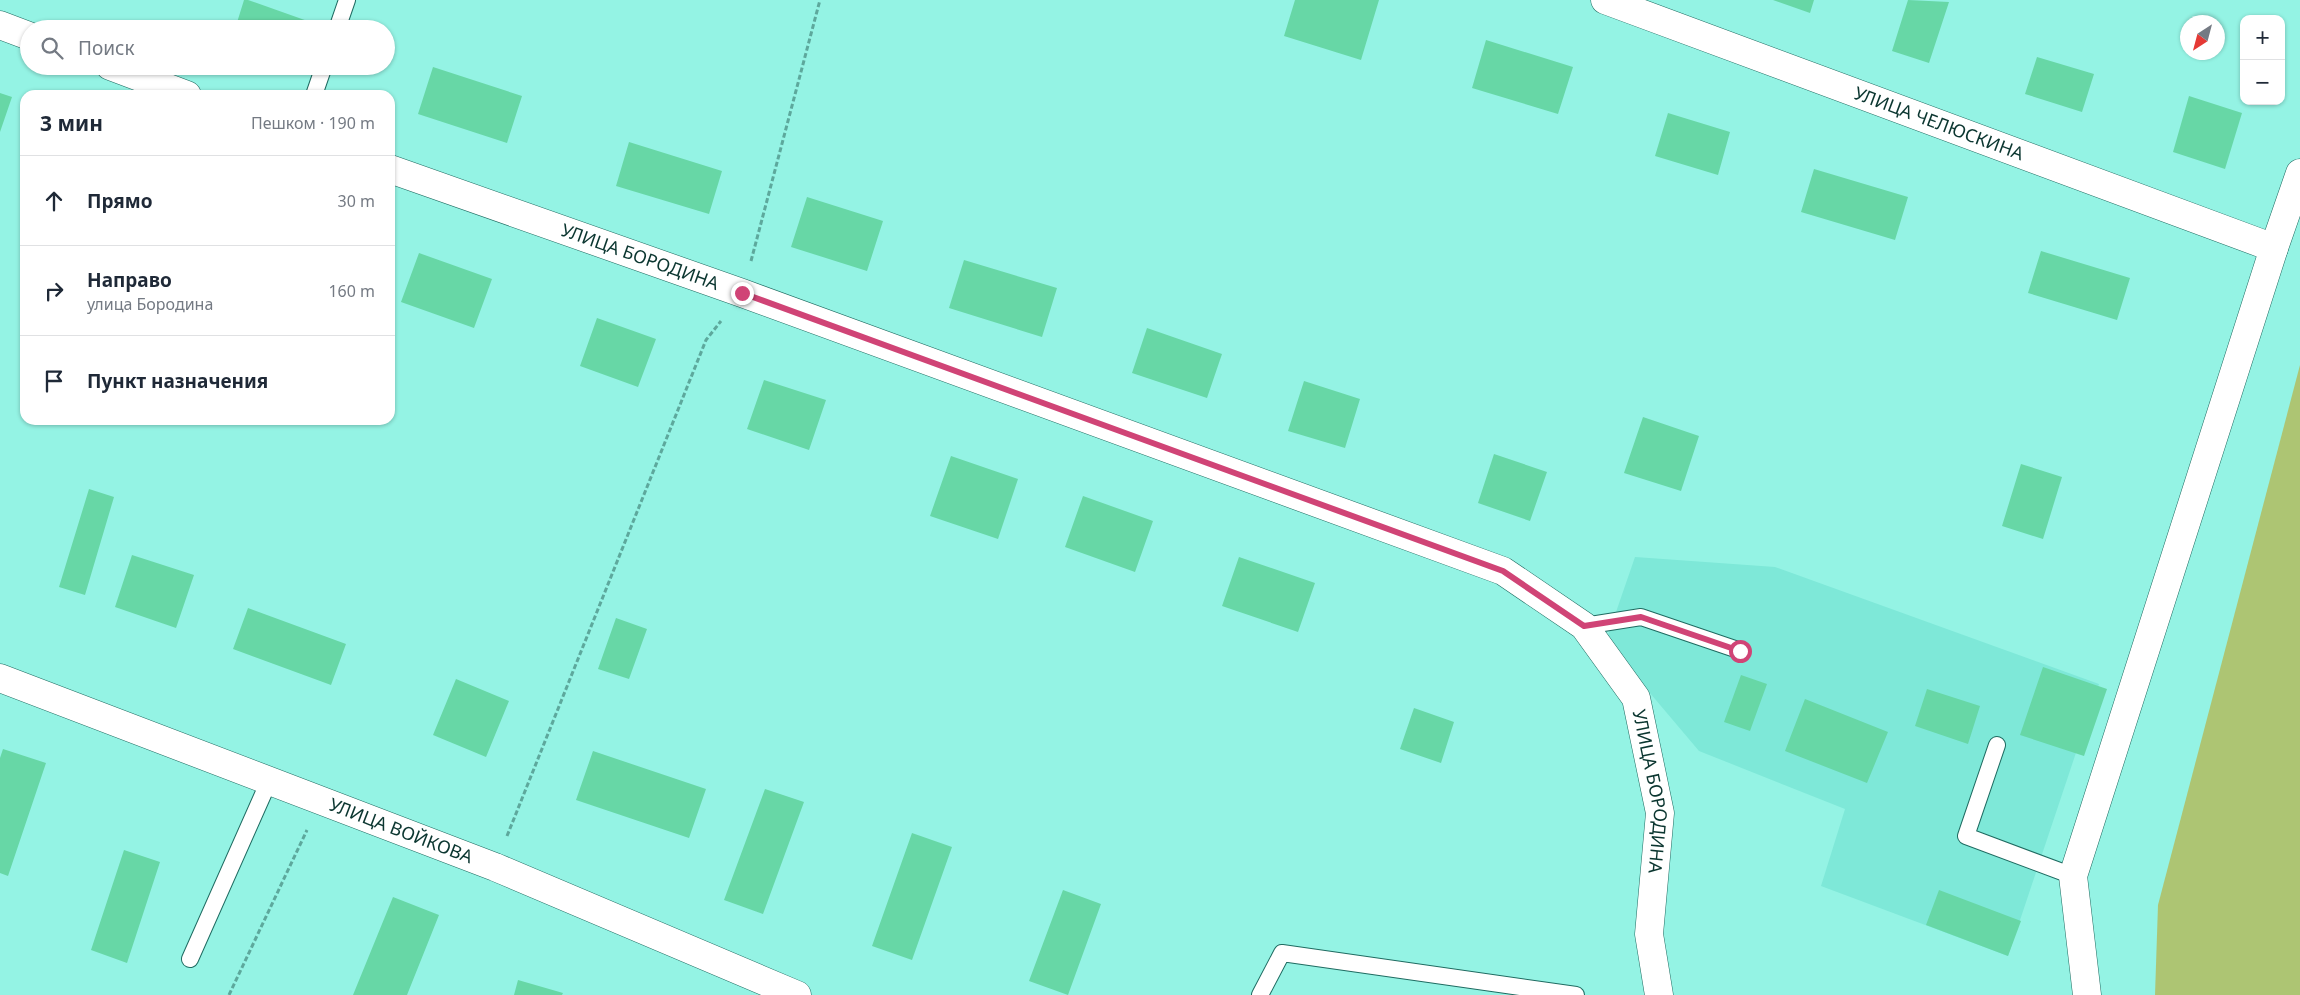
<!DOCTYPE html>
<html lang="ru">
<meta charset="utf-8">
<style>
body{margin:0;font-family:"Noto Sans",sans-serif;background:#f2f2f3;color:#1f2937}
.controls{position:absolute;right:15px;top:15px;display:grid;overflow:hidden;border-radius:10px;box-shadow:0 1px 4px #0004}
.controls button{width:45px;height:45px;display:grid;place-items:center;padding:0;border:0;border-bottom:1px solid #e0e1e3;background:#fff;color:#1f2937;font:25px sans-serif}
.compass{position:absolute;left:2180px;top:15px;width:45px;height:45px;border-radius:50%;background:#fff;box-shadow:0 1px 4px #0004;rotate:216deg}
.stop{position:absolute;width:15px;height:15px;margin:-11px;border:4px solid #d04476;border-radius:50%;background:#fff}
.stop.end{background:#d04476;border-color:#fff;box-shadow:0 1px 5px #0008}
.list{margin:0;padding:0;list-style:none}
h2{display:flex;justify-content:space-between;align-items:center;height:65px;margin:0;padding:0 20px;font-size:21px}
h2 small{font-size:16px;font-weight:400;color:#747a83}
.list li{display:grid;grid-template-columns:32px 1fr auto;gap:15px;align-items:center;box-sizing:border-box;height:90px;padding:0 20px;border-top:1px solid #e0e1e3}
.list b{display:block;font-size:19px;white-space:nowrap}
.list p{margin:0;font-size:16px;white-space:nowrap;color:#747a83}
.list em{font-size:16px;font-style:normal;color:#747a83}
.icon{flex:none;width:28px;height:28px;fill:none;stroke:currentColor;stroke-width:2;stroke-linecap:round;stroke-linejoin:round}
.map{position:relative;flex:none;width:2300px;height:995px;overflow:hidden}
.search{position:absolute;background:#fff;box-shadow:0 1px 4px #0004;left:20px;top:20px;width:375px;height:55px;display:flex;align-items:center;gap:12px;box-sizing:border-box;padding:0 18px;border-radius:28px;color:#747a83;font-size:19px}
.panel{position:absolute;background:#fff;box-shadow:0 1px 4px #0004;left:20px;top:90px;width:375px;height:335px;border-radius:15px}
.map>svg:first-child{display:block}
.built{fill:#7ee8d8}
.green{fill:#adc573}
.building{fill:#67d7a6}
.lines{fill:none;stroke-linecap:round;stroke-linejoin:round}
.lane-casing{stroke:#1f6b61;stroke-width:18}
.street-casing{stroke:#1f6b61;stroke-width:29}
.path{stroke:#5da89c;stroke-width:3;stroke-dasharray:5 2.5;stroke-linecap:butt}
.lane{stroke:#fff;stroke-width:16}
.street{stroke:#fff;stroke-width:28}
.route{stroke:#d04476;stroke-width:6}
.labels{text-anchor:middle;stroke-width:4.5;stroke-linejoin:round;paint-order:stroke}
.street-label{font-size:18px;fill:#0b3630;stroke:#94f3e4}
</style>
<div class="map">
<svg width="2300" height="995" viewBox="0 0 2300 995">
<rect width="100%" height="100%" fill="#94f3e4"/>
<path class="built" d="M1635 557 1775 567 2099 684 2008 956 1821 886 1845 809 1699 751 1606 641Z"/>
<path class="green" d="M2300 365V995H2155L2158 905Z"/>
<path class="building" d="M244 0H248L330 29H235Z
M1295 0H1379L1361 60 1284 36Z
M1773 0H1814L1810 13Z
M1908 0 1949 2 1929 63 1892 51Z
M1486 40 1573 67 1558 114 1472 88Z
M2037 57 2094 74 2082 112 2025 94Z
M433 67 522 96 507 143 418 114Z
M0 93 12 97 0 132Z
M2189 96 2242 113 2225 169 2173 152Z
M1668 113 1730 132 1718 175 1655 156Z
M629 142 722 171 709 214 616 186Z
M1814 169 1908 197 1895 240 1801 212Z
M807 197 883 221 867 271 791 247Z
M2041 251 2130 278 2117 320 2028 293Z
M419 253 492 279 474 328 401 302Z
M964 260 1057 288 1042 337 949 308Z
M597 318 656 339 638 387 580 366Z
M1147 328 1222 354 1207 398 1132 373Z
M764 380 826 400 809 450 747 429Z
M1304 381 1360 399 1345 448 1288 431Z
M1643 417 1699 436 1681 491 1624 473Z
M1494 454 1547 472 1530 521 1478 503Z
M951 456 1018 479 998 539 930 516Z
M2021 464 2062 477 2043 539 2002 526Z
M89 489 114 497 85 595 59 587Z
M1083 496 1153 521 1135 572 1065 547Z
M132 555 194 575 176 628 115 607Z
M1239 557 1315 583 1298 632 1222 606Z
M248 608 346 644 331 685 233 649Z
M616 618 647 629 629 679 598 669Z
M2043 667 2107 689 2084 756 2020 735Z
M1741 675 1767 684 1750 731 1724 722Z
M456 679 509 701 486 757 433 735Z
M1927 689 1980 706 1968 744 1915 726Z
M1805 699 1888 732 1867 783 1785 751Z
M1414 708 1454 722 1441 763 1400 749Z
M3 749 46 763 8 876 0 873V758Z
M593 751 706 789 689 838 576 800Z
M765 789 804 802 763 914 724 900Z
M912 833 952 847 912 960 872 946Z
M124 850 160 862 127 963 91 950Z
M1063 890 1101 904 1068 995 1029 981Z
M1939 890 2021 921 2008 956 1926 925Z
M393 897 439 915 407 995H353Z
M518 980 563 993 562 995H514Z"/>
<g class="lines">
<defs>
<path id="lane" d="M337 29 347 0
M314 95 324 66
M1584 626 1641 617 1741 651
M1997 745 1966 836 2073 876
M190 959 269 781
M1260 995 1282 953 1576 995"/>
<g id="street">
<path id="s1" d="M1605 0 2274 248"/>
<path d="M0 25 29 36"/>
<path d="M110 66 187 95"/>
<path id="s2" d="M390 169 742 293 1503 571 1584 626 1636 698 1660 813 1649 934 1659 995"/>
<path id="s3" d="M0 678 495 867 797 995"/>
<path d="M2087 995 2073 876 2274 248 2300 173"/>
</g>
</defs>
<use href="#lane" class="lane-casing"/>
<use href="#street" class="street-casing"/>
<path class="path" d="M751 261 820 0
M507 836 706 340 721 321
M229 995 307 830"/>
<use href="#lane" class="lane"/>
<use href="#street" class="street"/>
</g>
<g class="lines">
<path class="route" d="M742 293 1503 571 1584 626 1641 617 1740 651"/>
</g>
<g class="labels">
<g class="street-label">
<text dy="6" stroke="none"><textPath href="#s1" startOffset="356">УЛИЦА ЧЕЛЮСКИНА</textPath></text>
<text dy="6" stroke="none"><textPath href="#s2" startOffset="265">УЛИЦА БОРОДИНА</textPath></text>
<text dy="6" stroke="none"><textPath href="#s2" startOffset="1465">УЛИЦА БОРОДИНА</textPath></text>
<text dy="6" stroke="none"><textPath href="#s3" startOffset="429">УЛИЦА ВОЙКОВА</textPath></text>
</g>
</g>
</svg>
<div class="controls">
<button>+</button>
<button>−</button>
</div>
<svg class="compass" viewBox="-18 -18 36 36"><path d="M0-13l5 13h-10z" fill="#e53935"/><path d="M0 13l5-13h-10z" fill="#747a83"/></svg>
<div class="stop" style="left:1740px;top:651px"></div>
<div class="stop end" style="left:742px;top:293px"></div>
<div class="search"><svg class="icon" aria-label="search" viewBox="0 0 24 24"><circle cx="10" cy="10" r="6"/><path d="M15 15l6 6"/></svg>Поиск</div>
<section class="panel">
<h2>3 мин<small>Пешком · 190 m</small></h2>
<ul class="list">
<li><svg class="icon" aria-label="ahead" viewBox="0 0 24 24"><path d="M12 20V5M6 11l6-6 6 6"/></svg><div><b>Прямо</b></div><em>30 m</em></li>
<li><svg class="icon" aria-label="right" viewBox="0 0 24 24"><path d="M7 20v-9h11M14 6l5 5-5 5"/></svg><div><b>Направо</b><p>улица Бородина</p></div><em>160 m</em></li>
<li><svg class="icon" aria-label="arrive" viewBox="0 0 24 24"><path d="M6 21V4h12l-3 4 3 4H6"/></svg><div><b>Пункт назначения</b></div></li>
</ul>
</section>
</div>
